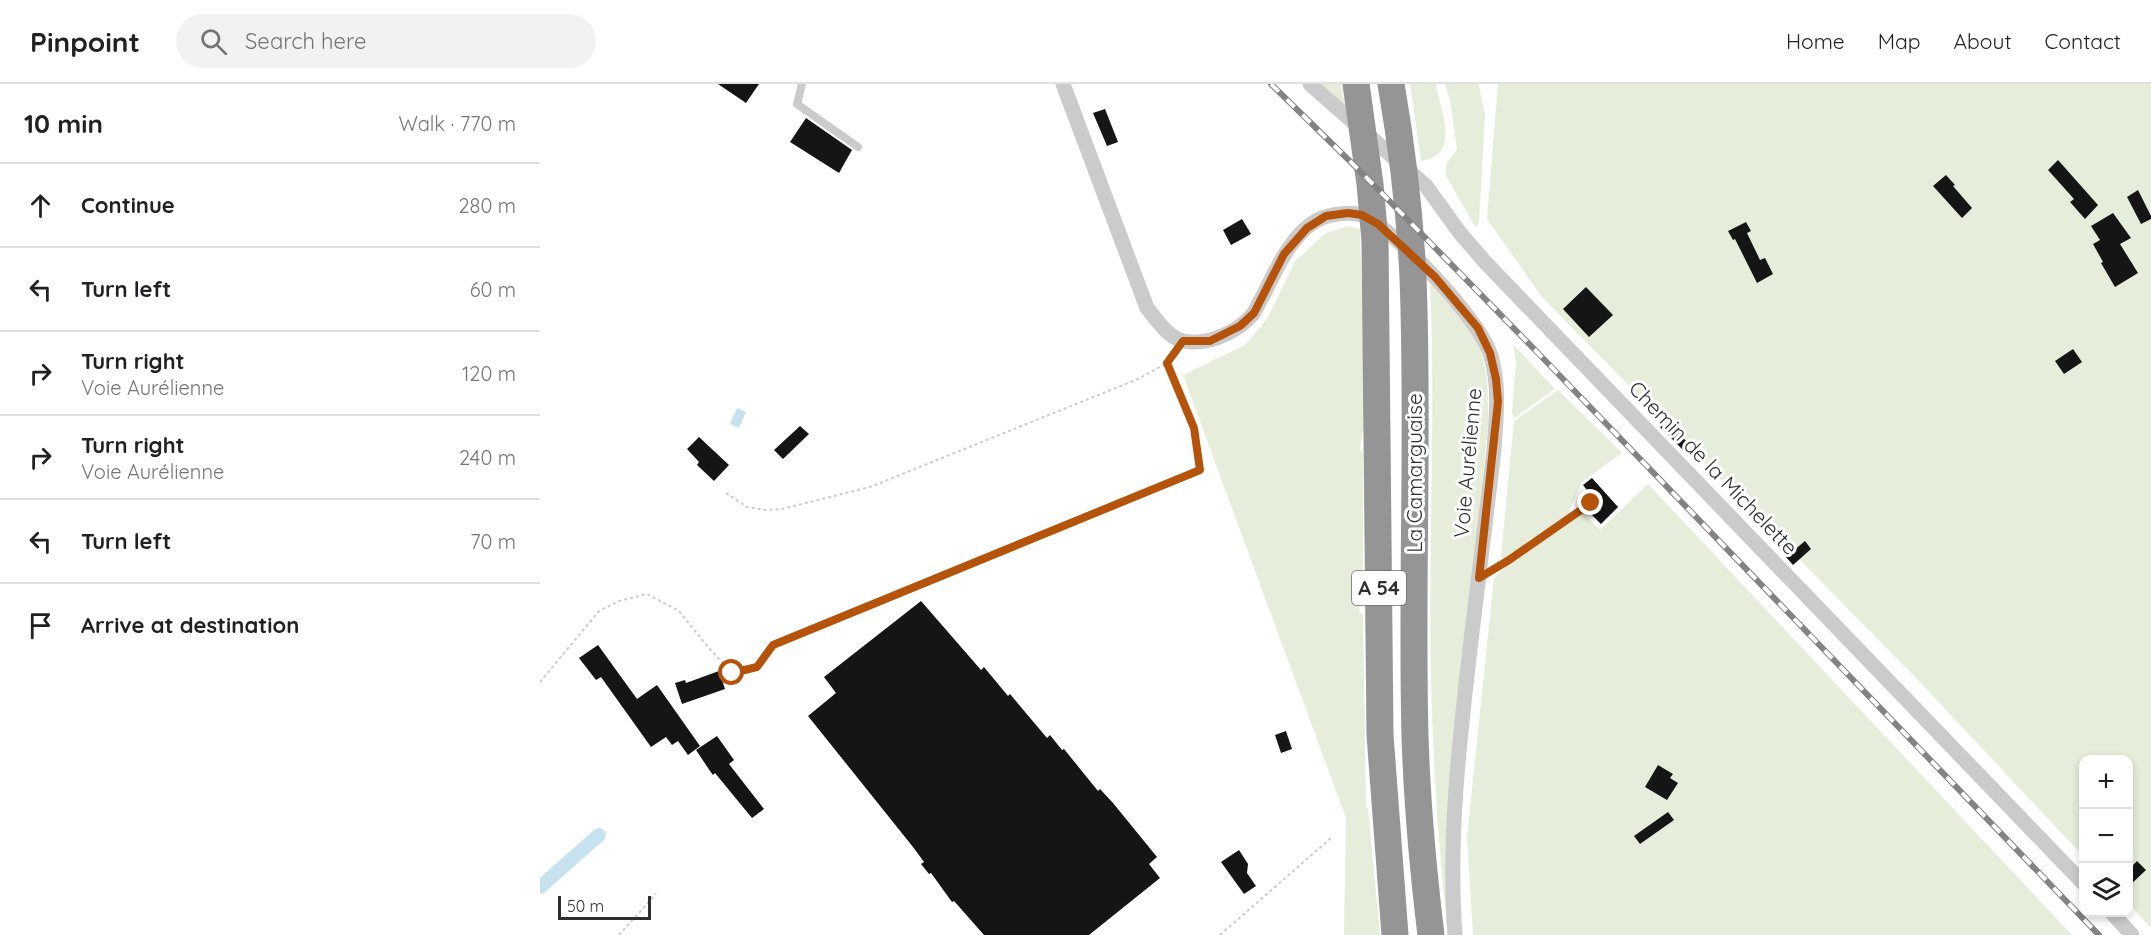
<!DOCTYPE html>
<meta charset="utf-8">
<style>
body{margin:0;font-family:Quicksand,sans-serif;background:#f2f2f2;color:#202124}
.controls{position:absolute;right:18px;bottom:18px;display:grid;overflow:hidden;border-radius:12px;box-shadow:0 3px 9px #0003}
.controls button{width:54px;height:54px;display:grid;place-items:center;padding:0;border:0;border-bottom:2px solid #e0e0e0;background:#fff;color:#202124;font:30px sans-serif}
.scale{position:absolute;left:18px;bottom:15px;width:93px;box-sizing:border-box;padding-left:6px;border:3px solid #2e2e2e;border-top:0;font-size:16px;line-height:21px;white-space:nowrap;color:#2e2e2e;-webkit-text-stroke:4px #fff;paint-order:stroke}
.stop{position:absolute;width:18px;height:18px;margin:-14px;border:4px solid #b45309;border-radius:50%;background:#fff}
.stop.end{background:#b45309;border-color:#fff;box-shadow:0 2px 6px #0008}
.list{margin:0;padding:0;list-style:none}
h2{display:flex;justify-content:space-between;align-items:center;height:78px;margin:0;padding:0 24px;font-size:26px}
h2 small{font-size:20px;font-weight:400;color:#757577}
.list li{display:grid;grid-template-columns:39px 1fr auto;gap:18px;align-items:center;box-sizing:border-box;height:84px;padding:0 24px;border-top:2px solid #e0e0e0}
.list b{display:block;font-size:22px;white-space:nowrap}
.list p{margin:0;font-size:20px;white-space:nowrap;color:#757577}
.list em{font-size:20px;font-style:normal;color:#757577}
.icon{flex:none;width:33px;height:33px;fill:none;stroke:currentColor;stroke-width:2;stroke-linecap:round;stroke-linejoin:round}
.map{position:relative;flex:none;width:1611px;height:851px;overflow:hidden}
header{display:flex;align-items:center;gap:36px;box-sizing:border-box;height:84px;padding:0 30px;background:#fff;border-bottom:2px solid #e0e0e0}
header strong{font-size:28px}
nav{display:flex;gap:33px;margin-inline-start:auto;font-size:21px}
.search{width:420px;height:54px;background:#f2f2f2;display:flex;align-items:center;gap:15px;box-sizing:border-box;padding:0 21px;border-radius:33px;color:#757577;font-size:22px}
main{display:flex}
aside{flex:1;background:#fff}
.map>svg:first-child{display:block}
.green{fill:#e6edda}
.water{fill:#c5e2ee}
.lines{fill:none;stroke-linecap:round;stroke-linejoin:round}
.canal{stroke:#c5e2ee;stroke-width:14}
.building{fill:#151515}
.path{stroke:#cbcbcb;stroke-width:2;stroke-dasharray:3 3;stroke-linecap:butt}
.lane{stroke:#cbcbcb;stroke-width:8}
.street{stroke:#cbcbcb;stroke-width:15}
.highway{stroke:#959595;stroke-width:27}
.rail-casing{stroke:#838383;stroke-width:6}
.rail{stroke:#fff;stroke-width:4;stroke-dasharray:11;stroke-linecap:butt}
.route{stroke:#b45309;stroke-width:8}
.labels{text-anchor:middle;stroke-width:6;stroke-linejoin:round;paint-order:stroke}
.shield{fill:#fff;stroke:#6d6d6d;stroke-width:1.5}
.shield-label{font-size:20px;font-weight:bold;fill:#2e2e2e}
.street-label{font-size:21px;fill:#2e2e2e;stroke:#fff}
</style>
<header>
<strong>Pinpoint</strong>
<div class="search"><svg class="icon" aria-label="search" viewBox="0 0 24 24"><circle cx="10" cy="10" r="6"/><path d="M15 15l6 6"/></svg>Search here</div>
<nav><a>Home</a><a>Map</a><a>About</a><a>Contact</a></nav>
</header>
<main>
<aside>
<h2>10 min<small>Walk · 770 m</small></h2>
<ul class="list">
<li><svg class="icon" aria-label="ahead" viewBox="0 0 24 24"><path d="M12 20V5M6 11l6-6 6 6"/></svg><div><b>Continue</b></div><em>280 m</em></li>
<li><svg class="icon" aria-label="left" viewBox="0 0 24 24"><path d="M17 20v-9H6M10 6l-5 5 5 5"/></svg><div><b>Turn left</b></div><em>60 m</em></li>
<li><svg class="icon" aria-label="right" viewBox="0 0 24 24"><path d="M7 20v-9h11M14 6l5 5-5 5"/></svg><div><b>Turn right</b><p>Voie Aurélienne</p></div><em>120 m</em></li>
<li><svg class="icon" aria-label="right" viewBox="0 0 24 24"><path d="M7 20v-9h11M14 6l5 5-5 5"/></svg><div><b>Turn right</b><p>Voie Aurélienne</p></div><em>240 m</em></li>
<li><svg class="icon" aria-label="left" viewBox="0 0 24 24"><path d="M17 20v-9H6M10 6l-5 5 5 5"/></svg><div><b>Turn left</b></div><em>70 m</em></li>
<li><svg class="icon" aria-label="arrive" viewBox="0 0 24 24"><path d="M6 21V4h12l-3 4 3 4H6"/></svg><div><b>Arrive at destination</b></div></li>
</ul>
</aside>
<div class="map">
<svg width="1611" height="851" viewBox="0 0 1611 851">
<rect width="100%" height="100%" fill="#fff"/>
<path class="green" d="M776 0H801L805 20 803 25Z
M870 0H896C899 26 923 70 881 77Z
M905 0H939L945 32 939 137 936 144 906 92V80L917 65 910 16Z
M958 0H1611V844L1589 820 1588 676H1544L1543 772 1377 595 1002 213 947 135Z
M809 142 820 145 825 334 820 365 823 369V509L819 528 823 530 826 724H828L840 851H804L806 734 643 291 705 261 727 235 756 176 786 149Z
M890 198C903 213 920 228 930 244 949 273 948 307 948 340L917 658 908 851C899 767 893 682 891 597 888 464 896 331 890 198Z
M973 260 1015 305 974 334 972 328 976 279Z
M1018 306 1082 369 1042 398 1028 430 964 476 961 472 974 337Z
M1108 400 1532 851H933L927 753 954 494 968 480 1043 429 1060 446Z"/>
<path class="water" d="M197 324 206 328 199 344 190 340Z"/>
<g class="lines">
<path class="canal" d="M0 803 59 751"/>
</g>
<path class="building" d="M178 0H219L206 19Z
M565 25 578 58 567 62 553 29Z
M266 34 312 66 299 89 250 58Z
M1518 76 1558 121 1545 135 1530 118 1534 115 1508 86Z
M1406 91 1415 101 1413 102 1432 124 1422 134 1393 102Z
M1598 106 1611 132V135L1601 140 1587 113Z
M1573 129 1591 154 1580 160 1598 189 1575 203 1561 179 1563 178 1553 160 1560 156 1551 142Z
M702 135 711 150 691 161 683 146Z
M1206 138 1211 147 1207 149 1220 176 1225 174 1233 190 1217 199 1195 155 1193 156 1188 147Z
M1046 203 1073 231 1049 253 1023 225Z
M1533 265 1542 278 1524 290 1515 277Z
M1127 337 1149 360 1143 366 1120 343Z
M260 342 269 350 243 375 234 366Z
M159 353 189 381 174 397 157 381 159 378 147 365Z
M1052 394 1078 423 1061 440 1048 427 1057 419 1043 401Z
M1265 457 1271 465 1253 481 1246 473Z
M381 517 441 586 444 583 468 612 470 610 507 654 510 651 522 666 524 665 558 707 560 705 573 719 617 773 609 780 620 794 549 851H444L414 817 412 818 391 789 389 790 381 780 384 778 373 763 268 632 296 609 284 593Z
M58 561 97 615 117 601 160 662 148 671 138 657 132 661 126 653 111 663 61 593 56 596 39 574Z
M179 587 185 605 142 620 135 599 145 596 146 599Z
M746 647 752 665 741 669 735 651Z
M177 652 194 676 189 680 224 725 212 734 175 689 173 691 170 687 156 666Z
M1118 681 1133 690 1130 694 1138 699 1127 716 1105 703Z
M1128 728 1134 736 1100 760 1094 752Z
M699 766 708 780 707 789 716 802 704 810 681 778Z
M1597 777 1606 786 1588 803V786Z"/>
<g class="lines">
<path class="path" d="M186 409 207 423 226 426 242 425 330 403 598 295 627 279
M954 485 1051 419
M0 598 59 527 79 517 107 510 139 527 168 563 192 589 217 583 233 561 660 386 654 344 627 279 634 269
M79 851 116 810
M680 851 791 754"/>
<path class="lane" d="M262 0 257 20 318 63"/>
<path class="street" d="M523 0 607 224C617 236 628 254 644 257 667 262 698 248 713 230 717 224 720 216 724 210 737 183 756 140 788 132 799 129 814 128 824 132 858 149 940 235 951 272 960 303 956 334 954 366 946 432 938 499 930 565 919 660 908 756 915 851
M770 0 886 102 920 149 945 178 1544 800
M1571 828 1592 851"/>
<path class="highway" d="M816 0 830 100 835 157 840 651 855 851
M851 0C862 64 870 129 873 194 879 346 871 499 875 652 877 718 883 785 891 851"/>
<defs>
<path id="rail" d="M731 0 822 89 997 268 1559 851"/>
</defs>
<use href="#rail" class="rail-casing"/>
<use href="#rail" class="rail"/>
</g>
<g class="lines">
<path class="route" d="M192 589 217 583 233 561 660 386 654 344 627 279 643 257H670L700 242 714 229 744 170 767 144 786 132 808 129 822 131 838 140 895 193 938 244 950 269 956 295 958 318 939 494 969 476 1051 419"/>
</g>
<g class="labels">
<rect class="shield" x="812" y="487" width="54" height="34" rx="4.5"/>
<g class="shield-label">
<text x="839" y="511">A 54</text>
</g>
<g class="street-label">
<text transform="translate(928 379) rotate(-85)" y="7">Voie Aurélienne</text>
<text transform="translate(1173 384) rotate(46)" y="7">Chemin de la Michelette</text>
<text transform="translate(875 389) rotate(-90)" y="7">La Camarguaise</text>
</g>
</g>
</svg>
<div class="controls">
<button>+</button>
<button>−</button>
<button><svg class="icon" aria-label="layers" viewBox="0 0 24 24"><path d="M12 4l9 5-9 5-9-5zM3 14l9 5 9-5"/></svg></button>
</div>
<div class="scale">50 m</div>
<div class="stop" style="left:192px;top:589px"></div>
<div class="stop end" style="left:1051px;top:419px"></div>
</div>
</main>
